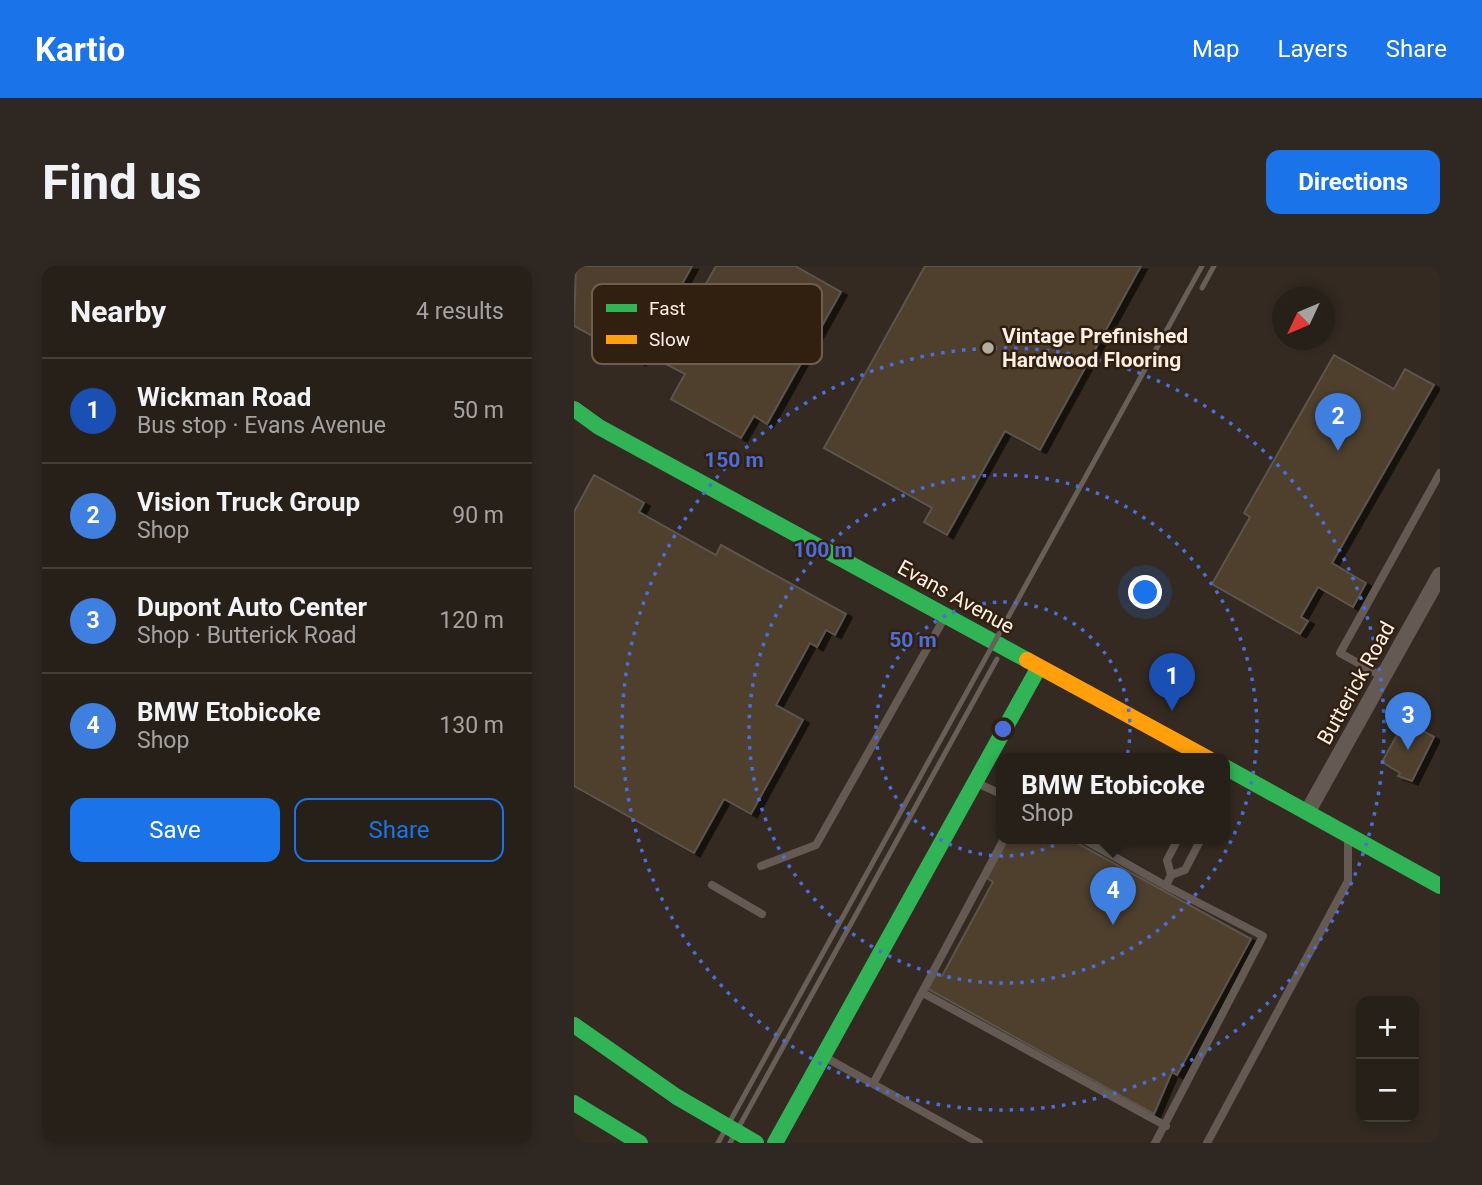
<!DOCTYPE html>
<meta charset="utf-8">
<style>
body{margin:0;font-family:Roboto,sans-serif;background:#2f2822;color:#f1f3f6}
.controls{position:absolute;right:21px;bottom:21px;display:grid;overflow:hidden;border-radius:14px;box-shadow:0 4px 10px #0003}
.controls button{width:63px;height:63px;display:grid;place-items:center;padding:0;border:0;border-bottom:2px solid #433e38;background:#272019;color:#f1f3f6;font:35px sans-serif}
.compass{position:absolute;left:698px;top:21px;width:63px;height:63px;border-radius:50%;background:#272019;box-shadow:0 4px 10px #0003;rotate:226deg}
.you{position:absolute;left:572px;top:327px;width:24px;height:24px;margin:-18px;border:5px solid #fff;border-radius:50%;background:#1a73e8;box-shadow:0 0 0 10px #1a73e833}
.badge{display:grid;place-items:center;width:46px;height:46px;border-radius:50%;background:#1a73e8;color:#fff;font-size:23px;font-weight:700}
.pin{position:absolute;translate:-50% -58px;filter:drop-shadow(0 2px 4px #0008)}
.pin::after{content:'';position:absolute;top:37px;width:24px;height:21px;background:inherit;clip-path:polygon(0 0,100% 0,50% 100%)}
.popup{position:absolute;left:422px;top:487px;width:234px;height:91px;box-sizing:border-box;display:grid;place-content:center;border-radius:14px;background:#272019;filter:drop-shadow(0 2px 5px #0005);font-size:23px;white-space:nowrap;color:#a4a3a2}
.popup b{font-size:26px;color:#f1f3f6}
.popup::after{content:'';position:absolute;left:50%;top:100%;margin-left:-14px;border:14px solid transparent;border-top-color:#272019}
.list{margin:0;padding:0;list-style:none}
h2{display:flex;justify-content:space-between;align-items:center;height:91px;margin:0;padding:0 28px;font-size:30px}
h2 small{font-size:23px;font-weight:400;color:#a4a3a2}
.list li{display:grid;grid-template-columns:46px 1fr auto;gap:21px;align-items:center;box-sizing:border-box;height:105px;padding:0 28px;border-top:2px solid #433e38}
.list b{display:block;font-size:26px;white-space:nowrap}
.list p{margin:0;font-size:23px;white-space:nowrap;color:#a4a3a2}
.list em{font-size:23px;font-style:normal;color:#a4a3a2}
.actions{display:flex;gap:14px;padding:21px 28px}
.actions a{flex:1;padding:16px 0;border:2px solid #1a73e8;border-radius:14px;text-align:center;font-size:24px;color:#1a73e8}
.actions .main{background:#1a73e8;color:#fff}
.map{position:relative;flex:none;width:866px;height:877px;overflow:hidden;border-radius:14px}
header{display:flex;align-items:center;gap:42px;box-sizing:border-box;height:98px;padding:0 35px;background:#1a73e8;color:#fff}
header strong{font-size:33px}
nav{display:flex;gap:38px;margin-inline-start:auto;font-size:24px}
.intro{display:flex;align-items:center;justify-content:space-between;box-sizing:border-box;height:168px;padding:0 42px}
h1{margin:0;font-size:49px}
.button{padding:18px 32px;border-radius:14px;background:#1a73e8;color:#fff;font-size:24px;font-weight:700}
main{display:flex;gap:42px;padding:0 42px}
aside{flex:1;background:#272019;border-radius:14px;box-shadow:0 4px 10px #0003}
.map>svg:first-child{display:block}
.building{fill:#4f3f2f;stroke:#5c544c;stroke-width:2;filter:url(#shadow)}
.lines{fill:none;stroke-linecap:round;stroke-linejoin:round}
.lane{stroke:#645a53;stroke-width:8}
.street{stroke:#645a53;stroke-width:16}
.fast{stroke:#30b455;stroke-width:16}
.slow{stroke:#ff9f0a;stroke-width:16}
.rail{stroke:#686058;stroke-width:5}
.fast-bridge{stroke:#30b455;stroke-width:16}
.ring{fill:none;stroke:#4a6edb;stroke-width:3.5;stroke-dasharray:3.5 7}
.poi-dot{fill:#b6aba1;stroke:#311f10;stroke-width:2.5}
.labels{text-anchor:middle;stroke-width:5;stroke-linejoin:round;paint-order:stroke}
.poi-label{font-size:21px;font-weight:bold;fill:#fcf0e6;stroke:#311f10;text-anchor:start}
.street-label{font-size:21px;fill:#fcf0e6;stroke:#311f10}
.key{fill:#311f10;stroke:#6e5e50;stroke-width:2}
.key-label{font-size:19px;fill:#fcf0e6}
.centre{fill:#4a6edb;stroke:#311f10;stroke-width:3.5}
.ring-label{font-size:21px;text-anchor:middle;font-weight:bold;fill:#4a6edb;stroke:#311f10;stroke-width:5;stroke-linejoin:round;paint-order:stroke}
</style>
<header>
<strong>Kartio</strong>
<nav><a>Map</a><a>Layers</a><a>Share</a></nav>
</header>
<div class="intro"><h1>Find us</h1><a class="button">Directions</a></div>
<main>
<aside>
<h2>Nearby<small>4 results</small></h2>
<ul class="list">
<li><span class="badge" style="background:#1a4fb4">1</span><div><b>Wickman Road</b><p>Bus stop · Evans Avenue</p></div><em>50 m</em></li>
<li><span class="badge" style="background:#3f7fe0">2</span><div><b>Vision Truck Group</b><p>Shop</p></div><em>90 m</em></li>
<li><span class="badge" style="background:#3f7fe0">3</span><div><b>Dupont Auto Center</b><p>Shop · Butterick Road</p></div><em>120 m</em></li>
<li><span class="badge" style="background:#3f7fe0">4</span><div><b>BMW Etobicoke</b><p>Shop</p></div><em>130 m</em></li>
</ul>
<div class="actions"><a class="main">Save</a><a>Share</a></div>
</aside>
<div class="map">
<svg width="866" height="877" viewBox="0 0 866 877">
<defs>
<filter id="shadow"><feDropShadow dx="6" dy="3.5" stdDeviation="0" flood-color="#0009"/></filter>
</defs>
<rect width="100%" height="100%" fill="#342a21"/>
<path class="building" d="M2 0H118L66 96 0 60Z
M142 0H221L267 26 193 158 180 150 167 172 97 133 111 108 88 96Z
M351 0H567L466 184 431 165 373 269 350 256 358 242 250 182Z
M760 89 820 123 831 103 860 119 758 297 792 317 779 341 744 321 727 351 734 355 726 368 638 318 676 251 670 247Z
M20 209 70 237 65 246 142 289 147 279 272 348 261 369 252 364 243 381 236 377 202 439 229 454 177 548 150 533 120 587 0 520V246Z
M831 455 860 471 838 515 824 510 826 507 808 496Z
M434 573H496L677 673 603 809 598 806 580 848 354 723 363 707 368 710 419 616 413 612Z"/>
<g class="lines">
<path class="lane" d="M809 411 766 387 866 207
M401 516 427 528
M509 573 592 620
M187 600 242 579 372 349
M597 609 611 604 627 573
M138 619 188 648
M349 727 592 860
M249 790 405 877
M299 818 430 573
M581 877 689 670 592 620 597 609 593 594 604 573
M633 877 774 615V571"/>
<path class="street" d="M734 545 866 309"/>
<path class="fast" d="M0 143 25 161 453 394
M651 501 866 620
M0 759 103 831
M0 837 66 877
M201 877 465 401"/>
<path class="slow" d="M453 394 635 493"/>
<path class="rail" d="M628 22 640 0
M144 877 628 0
M156 877 423 393"/>
<path class="fast-bridge" d="M103 831 182 877"/>
</g>
<g class="ring">
<circle cx="429" cy="463" r="127"/>
<circle cx="429" cy="463" r="254"/>
<circle cx="429" cy="463" r="381"/>
</g>
<circle class="poi-dot" cx="414" cy="82" r="7"/>
<g class="labels">
<g class="poi-label">
<text x="428" y="77">Vintage Prefinished<tspan x="428" dy="24">Hardwood Flooring</tspan></text>
</g>
<g class="street-label">
<text transform="translate(382 331) rotate(29)" y="7">Evans Avenue</text>
<text transform="translate(782 417) rotate(-61)" y="7">Butterick Road</text>
</g>
</g>
<rect x="18" y="18" width="230" height="80" rx="10" class="key"/>
<rect x="32" y="38" width="31" height="8" fill="#30b455"/>
<rect x="32" y="69" width="31" height="9" fill="#ff9f0a"/>
<g class="key-label">
<text x="75" y="49">Fast</text>
<text x="75" y="80">Slow</text>
</g>
<circle cx="429" cy="463" r="10" class="centre"/>
<g class="ring-label">
<text x="160" y="201">150 m</text>
<text x="249" y="291">100 m</text>
<text x="339" y="381">50 m</text>
</g>
</svg>
<div class="controls">
<button>+</button>
<button>−</button>
</div>
<svg class="compass" viewBox="-18 -18 36 36"><path d="M0-13l5 13h-10z" fill="#e53935"/><path d="M0 13l5-13h-10z" fill="#a4a3a2"/></svg>
<div class="you"></div>
<div class="pin badge" style="left:598px;top:445px;background:#1a4fb4">1</div>
<div class="pin badge" style="left:764px;top:185px;background:#3f7fe0">2</div>
<div class="pin badge" style="left:834px;top:484px;background:#3f7fe0">3</div>
<div class="pin badge" style="left:539px;top:659px;background:#3f7fe0">4</div>
<div class="popup"><b>BMW Etobicoke</b>Shop</div>
</div>
</main>
